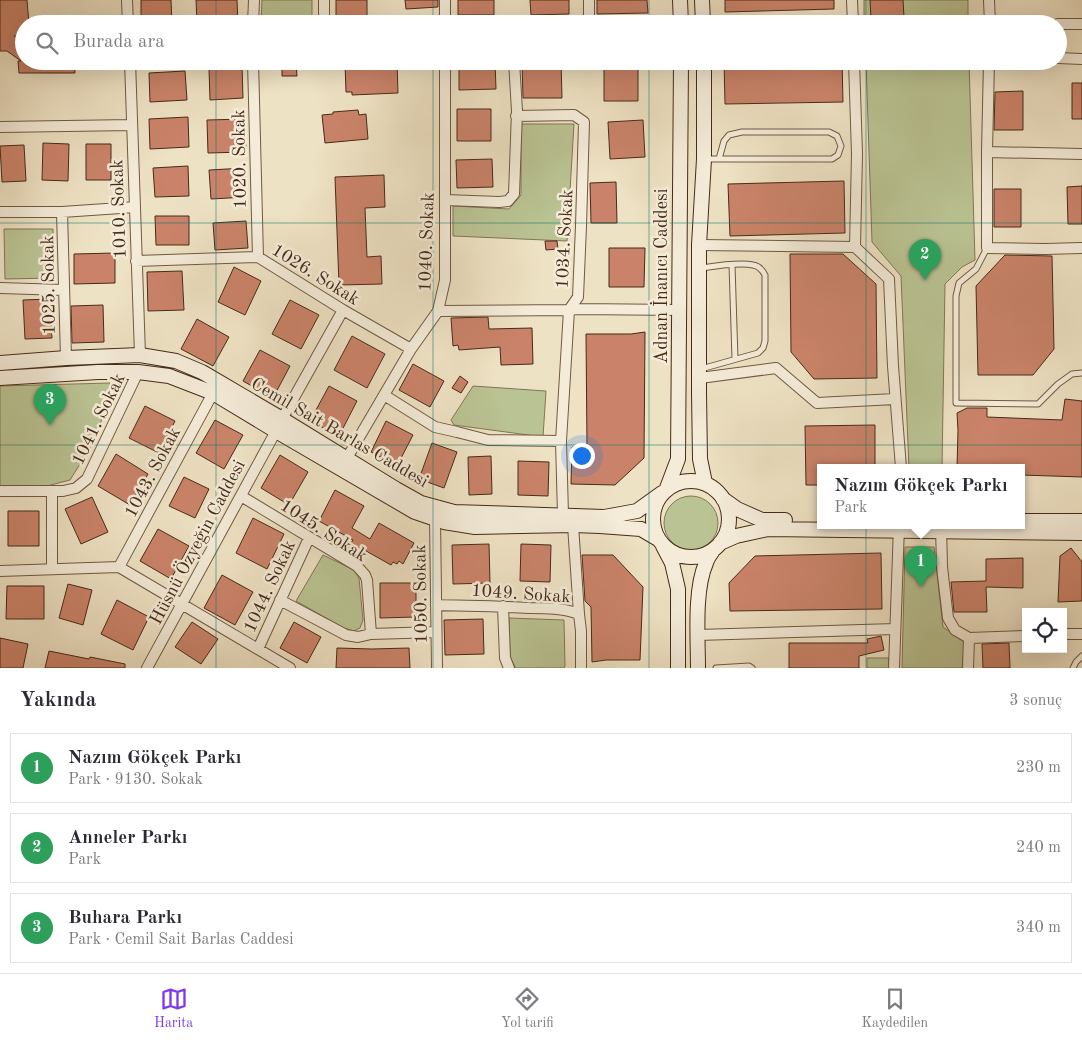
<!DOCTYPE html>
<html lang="tr">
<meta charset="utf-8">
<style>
body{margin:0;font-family:"Old Standard TT",serif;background:#f7f7f7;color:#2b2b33}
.controls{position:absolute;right:15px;bottom:15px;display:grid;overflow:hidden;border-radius:0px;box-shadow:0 5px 20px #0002}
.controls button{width:45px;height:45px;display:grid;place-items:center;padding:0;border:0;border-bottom:1px solid #e1e1e2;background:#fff;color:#2b2b33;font:25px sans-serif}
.you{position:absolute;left:581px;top:455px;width:18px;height:18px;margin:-12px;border:4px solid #fff;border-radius:50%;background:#1a73e8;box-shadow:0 0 0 8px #1a73e833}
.badge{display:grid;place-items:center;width:32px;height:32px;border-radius:50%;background:#7c3aed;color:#fff;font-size:16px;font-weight:700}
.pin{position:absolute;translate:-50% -41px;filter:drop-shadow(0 1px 2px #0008)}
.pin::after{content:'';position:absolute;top:26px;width:18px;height:15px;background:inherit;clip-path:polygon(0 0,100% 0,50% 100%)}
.popup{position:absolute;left:817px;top:464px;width:208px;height:65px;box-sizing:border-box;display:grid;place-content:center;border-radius:0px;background:#fff;filter:drop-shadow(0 1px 4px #0005);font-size:16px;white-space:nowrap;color:#7c7c81}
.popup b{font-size:19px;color:#2b2b33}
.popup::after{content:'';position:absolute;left:50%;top:100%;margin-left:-10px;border:10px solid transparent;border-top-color:#fff}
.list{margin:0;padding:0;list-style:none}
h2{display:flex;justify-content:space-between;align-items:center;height:65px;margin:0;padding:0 20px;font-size:21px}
h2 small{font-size:16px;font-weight:400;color:#7c7c81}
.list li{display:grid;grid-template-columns:32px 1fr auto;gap:15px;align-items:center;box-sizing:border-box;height:70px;margin:0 10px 10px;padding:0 10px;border:1px solid #e1e1e2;border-radius:0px}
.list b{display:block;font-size:19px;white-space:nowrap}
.list p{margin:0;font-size:16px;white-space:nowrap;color:#7c7c81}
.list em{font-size:16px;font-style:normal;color:#7c7c81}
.icon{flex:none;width:28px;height:28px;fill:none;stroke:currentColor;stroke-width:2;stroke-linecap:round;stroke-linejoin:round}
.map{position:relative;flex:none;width:1082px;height:668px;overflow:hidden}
.search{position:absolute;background:#fff;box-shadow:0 5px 20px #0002;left:15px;right:15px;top:15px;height:55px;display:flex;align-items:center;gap:12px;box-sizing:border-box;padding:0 18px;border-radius:28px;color:#7c7c81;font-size:19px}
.sheet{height:305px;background:#fff}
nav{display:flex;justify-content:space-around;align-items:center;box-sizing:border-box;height:70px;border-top:1px solid #e1e1e2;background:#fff;font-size:14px;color:#7c7c81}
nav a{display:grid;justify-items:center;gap:2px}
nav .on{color:#7c3aed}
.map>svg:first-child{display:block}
.green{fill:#bac393;stroke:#807755}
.building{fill:#ca836a;stroke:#472b17}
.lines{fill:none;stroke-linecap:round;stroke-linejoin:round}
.lane-casing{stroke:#715942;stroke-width:7}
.street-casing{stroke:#715942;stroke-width:12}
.secondary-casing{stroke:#472b17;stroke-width:16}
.lane{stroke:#f4ecd9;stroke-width:5}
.street{stroke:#f4ecd9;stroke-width:10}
.secondary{stroke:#f4ecd9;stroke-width:14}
.grid{fill:none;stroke:#0f766e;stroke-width:1;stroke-opacity:0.55}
.labels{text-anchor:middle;stroke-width:5;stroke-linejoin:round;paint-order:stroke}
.street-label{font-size:18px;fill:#472b17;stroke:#f4ecd9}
</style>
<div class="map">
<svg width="1082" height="668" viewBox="0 0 1082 668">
<rect width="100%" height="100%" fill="#eee2c4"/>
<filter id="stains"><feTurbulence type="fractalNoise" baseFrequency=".004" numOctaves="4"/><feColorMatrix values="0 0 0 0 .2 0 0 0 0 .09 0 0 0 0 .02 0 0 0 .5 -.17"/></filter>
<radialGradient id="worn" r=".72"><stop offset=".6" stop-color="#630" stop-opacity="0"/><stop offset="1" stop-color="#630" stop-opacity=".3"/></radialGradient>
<path class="green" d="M262 0H312V24H261Z
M864 0H968V24H864Z
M866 61H969L975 260 962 267 945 284 942 468H909L901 276 872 242Z
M521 124H574L567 241 453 236V206L509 209 521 195Z
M4 229H53L54 278 5 279Z
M110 383 106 407 94 442 70 480 43 487 0 488V386Z
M473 386 546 391 543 437 454 425 451 420Z
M664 523a27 27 0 1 1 54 0a27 27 0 1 1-54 0Z
M905 547H934L943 627 964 642 963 668H902Z
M323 555 354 570 359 578 363 620 360 628 354 631 344 628 296 601Z
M509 618 564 620 565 666 564 668H516L510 658Z
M867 658H889V668H867Z"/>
<path class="building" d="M0 0H27L29 24H24V35L14 36 24 46V61H74L75 73H19L18 61H21L7 51H0Z
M141 0H171L172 24H141Z
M196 0H237L238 24H197Z
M336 0H367V24H336Z
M405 0H438V7L406 9Z
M458 0H494V15H458Z
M530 0H569V14L531 15Z
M597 0H647L648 13 597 14Z
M725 0H834V9L725 12Z
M870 0H903L904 17 871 19Z
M354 61H397L398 93 352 95V92H346L345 63 354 62Z
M459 61H495L496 89 459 90Z
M522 61H561L562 98H523Z
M604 61H638V101H604Z
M724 61H842L843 102 725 104Z
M282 62H296L297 76H282Z
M242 67 243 98 210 100 209 69Z
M185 71 187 100 150 102 149 73Z
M1072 83H1082V119H1072Z
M1023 91V130H994L995 92Z
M457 109H491V141H457Z
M358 110 359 115 366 114 368 139 325 143 322 115 333 114V112Z
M188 117 189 147 150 149 149 119Z
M245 119 246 152 208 153 207 120Z
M643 120 645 157 610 159 608 122Z
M43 143 69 144 68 181 42 180Z
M86 144H111V180H86Z
M24 145 26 181 2 182 0 146Z
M492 159 493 187 457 188 456 160Z
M188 166 189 196 155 197 153 168Z
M245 168 246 197 211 199 209 170Z
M384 175 385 207 365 208 367 257 381 256 382 284 339 285 335 177Z
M844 181 845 233 730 236 728 184Z
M616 182 617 223H591L590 183Z
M1082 186V224H1068L1067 187Z
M994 189H1021V227H994Z
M155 216H189V245H156Z
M246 221 248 248 215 250 213 223Z
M545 241H557L558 249 546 250Z
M609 248H645L644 287H609Z
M115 253V283L74 284V254Z
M790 254H843L876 284 877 378 814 379 791 352Z
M1005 255 1052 256 1054 349 1033 375H978L976 286Z
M234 267 261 281 245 315 218 302Z
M182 271 184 310 148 311 147 272Z
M50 299 52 338 25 339 23 300Z
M290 300 319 315 301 349 272 334Z
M103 305 104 342 72 343 71 306Z
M488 317 489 329 532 328 533 364 501 365 500 347 459 350 458 345 453 346 451 318Z
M197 319 229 337 213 366 181 349Z
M645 332 644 458 615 485 571 484 572 447 587 446 586 334H631Z
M352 336 385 354 367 388 334 370Z
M260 350 290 366 273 398 243 381Z
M413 364 444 381 430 407 399 390Z
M460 376 468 382 461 393 452 388Z
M329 386 357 401 339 436 310 421Z
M1065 399 1082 401V477L1021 475V468H957L958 430 957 413 967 408H987V417L1062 420Z
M145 406 175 421 159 453 129 438Z
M215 420 243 435 224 469 196 453Z
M386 421 413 435 397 466 371 452Z
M875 425V468H821V485H806L805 426Z
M432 443 457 452 444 488 419 479Z
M116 454 148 474 130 505 98 486Z
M280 455 308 472 289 505 261 488Z
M491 456 492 494 469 495 468 457Z
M518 461 549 462 548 496 518 495Z
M184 477 209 489 195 518 169 506Z
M335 490 364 506 352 528 370 539 379 523 414 543 403 564 399 561 397 564 393 562 391 565 359 547 354 554 347 549 353 540 319 521Z
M92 497 108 532 81 544 65 509Z
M8 511H39V546H8Z
M253 518 284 534 267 569 236 553Z
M158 529 189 546 171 579 140 561Z
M489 544 490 583 453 584 452 545Z
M521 544 551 545 550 582 520 581Z
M1071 548 1082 562V601L1058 602 1060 556Z
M881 553 882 609 730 611 729 583 755 556Z
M582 555H613L643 587 640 660H606L592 662 591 607 585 601Z
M1023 558V588L986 587 987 612H954L951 582 986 581V559Z
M222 575 253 592 235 625 204 608Z
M380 583H416V617L380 618Z
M68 584 92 590 83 625 59 618Z
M7 586H44V619H6Z
M117 600 149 617 133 650 101 634Z
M483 619 484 654 445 655 444 620Z
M192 622 218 639 201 664 175 647Z
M294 622 321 637 307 663 280 648Z
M881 636 884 650 859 656V668H789V643H868L867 639Z
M0 638 28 644 23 668H0Z
M1009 643 1010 668H983L982 644Z
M337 648 372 649 409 648 410 668H336Z
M49 651 89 659 90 657 125 664V668H45Z"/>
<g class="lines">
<defs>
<path id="lane" d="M706 159H832L838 155 841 146 837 136 829 132H742L729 135 724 141 719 159
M987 248 976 269 959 283 956 296V403L1038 404 1058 384 1072 374 1082 373
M732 265 735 359
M701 268C715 266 739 262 753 265 759 266 762 269 765 275V341L763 348 758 353 701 369
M716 668 749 666 752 668
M1073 668 1076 662 1082 656"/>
<path id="street" d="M127 0 128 24
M324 0V24
M589 0V24
M852 0 853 24
M989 0 990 24
M253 24 254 0
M445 24V0
M1058 24H1082
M1058 58 1082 59
M130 61 140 355
M253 61 258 257
M854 61 857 154 855 247
M989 61 987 152V248L1045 249 1082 248
M516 116 574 115 584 122 581 226 578 297 569 310 561 441 563 515
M0 127 132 125
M987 152 1082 154
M445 200 499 202 508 201 514 194 517 111 514 61
M0 212H62L135 207
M62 212 66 358
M699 245 855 247 889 279 893 366 901 468
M136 261 258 257 343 310 411 349
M0 288 64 290
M438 311 569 310 577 309 680 310
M700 378 776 368 817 403 895 399
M384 395 435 427 457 432 488 440 561 441
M282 419 343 310
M347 458 411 349 438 311 445 280V61
M0 491H63L76 488 87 479 138 372
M241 496 357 566 365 575 367 580 371 634
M435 519 437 668
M573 525 579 614
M941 526 942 567 948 618 955 630 969 638 968 668
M119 567 213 393
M52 569V492
M0 571 119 567 290 668
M280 600 346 635 358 637 371 634 436 632
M436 605C467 606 498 606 529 608 546 608 563 608 579 614L581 631V668
M503 606 505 658 509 668
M1063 634H1082
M698 635 895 629
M969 638 1026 636
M258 649 309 538
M147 668 276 431
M894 668 899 526"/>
<path id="secondary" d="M680 0 681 24
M702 0 703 24
M704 61V159L699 245V393L700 459 705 483
M0 363 66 358 140 355 176 361 202 372 282 419 396 489 421 503 454 512 604 517 637 511 662 493
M0 378 98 372H138L169 376 213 393 276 431 415 512 444 522 475 527 573 525 600 526 641 529 658 539
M653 519a38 38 0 1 1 76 0a38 38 0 1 1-76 0Z
M667 488 678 459 681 61
M723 499 737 509 762 520H785
M1021 521H1082
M720 543 736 536 768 529 1082 533
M663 546 672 563 678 589V668
M698 668C698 638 694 590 706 563 707 558 711 554 714 549"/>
</defs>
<use href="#lane" class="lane-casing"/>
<use href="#street" class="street-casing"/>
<use href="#secondary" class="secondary-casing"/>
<use href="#lane" class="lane"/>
<use href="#street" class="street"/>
<use href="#secondary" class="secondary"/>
</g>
<path class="grid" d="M216 0V24M433 0V24M649 0V24M866 0V24M216 61V668M433 61V668M649 61V668M866 61V668M0 223H1082M0 445H1082"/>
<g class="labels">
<g class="street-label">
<text transform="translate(239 159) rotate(-91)" y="6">1020. Sokak</text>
<text transform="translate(118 209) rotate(-92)" y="6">1010. Sokak</text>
<text transform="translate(564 239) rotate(-87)" y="6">1034. Sokak</text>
<text transform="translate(426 242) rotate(-88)" y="6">1040. Sokak</text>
<text transform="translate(316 274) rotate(32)" y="6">1026. Sokak</text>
<text transform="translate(661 276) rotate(-90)" y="6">Adnan İnanıcı Caddesi</text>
<text transform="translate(48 285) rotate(-91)" y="6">1025. Sokak</text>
<text transform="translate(98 419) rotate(-64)" y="6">1041. Sokak</text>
<text transform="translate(340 432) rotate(30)" y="6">Cemil Sait Barlas Caddesi</text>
<text transform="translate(152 472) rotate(-62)" y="6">1043. Sokak</text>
<text transform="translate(324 530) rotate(33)" y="6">1045. Sokak</text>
<text transform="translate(197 542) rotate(-62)" y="6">Hüsnü Özyeğin Caddesi</text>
<text transform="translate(269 586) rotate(-65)" y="6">1044. Sokak</text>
<text transform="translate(521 593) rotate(4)" y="6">1049. Sokak</text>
<text transform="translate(420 594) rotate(-91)" y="6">1050. Sokak</text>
</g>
</g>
<rect width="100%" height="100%" filter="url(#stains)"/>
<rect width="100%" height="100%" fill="url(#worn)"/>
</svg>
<div class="controls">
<button><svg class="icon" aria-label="locate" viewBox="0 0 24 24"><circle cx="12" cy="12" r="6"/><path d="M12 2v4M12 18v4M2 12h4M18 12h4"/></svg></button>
</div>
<div class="you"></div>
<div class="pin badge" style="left:921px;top:587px;background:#2e9e5b">1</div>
<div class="popup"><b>Nazım Gökçek Parkı</b>Park</div>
<div class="pin badge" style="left:925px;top:280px;background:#2e9e5b">2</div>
<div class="pin badge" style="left:50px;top:425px;background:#2e9e5b">3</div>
<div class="search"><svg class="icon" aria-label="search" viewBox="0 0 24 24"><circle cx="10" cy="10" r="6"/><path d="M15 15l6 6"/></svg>Burada ara</div>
</div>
<section class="sheet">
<h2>Yakında<small>3 sonuç</small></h2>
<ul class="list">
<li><span class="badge" style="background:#2e9e5b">1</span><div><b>Nazım Gökçek Parkı</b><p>Park · 9130. Sokak</p></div><em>230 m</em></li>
<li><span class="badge" style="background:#2e9e5b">2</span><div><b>Anneler Parkı</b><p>Park</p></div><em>240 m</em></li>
<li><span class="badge" style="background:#2e9e5b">3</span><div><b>Buhara Parkı</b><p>Park · Cemil Sait Barlas Caddesi</p></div><em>340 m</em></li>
</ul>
</section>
<nav>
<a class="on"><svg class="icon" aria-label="map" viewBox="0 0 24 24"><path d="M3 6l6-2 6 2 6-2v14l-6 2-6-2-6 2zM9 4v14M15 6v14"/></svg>Harita</a>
<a><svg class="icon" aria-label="directions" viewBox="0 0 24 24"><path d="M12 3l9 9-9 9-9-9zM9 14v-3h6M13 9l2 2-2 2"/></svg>Yol tarifi</a>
<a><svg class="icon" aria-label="saved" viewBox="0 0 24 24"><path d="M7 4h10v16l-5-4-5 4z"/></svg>Kaydedilen</a>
</nav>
